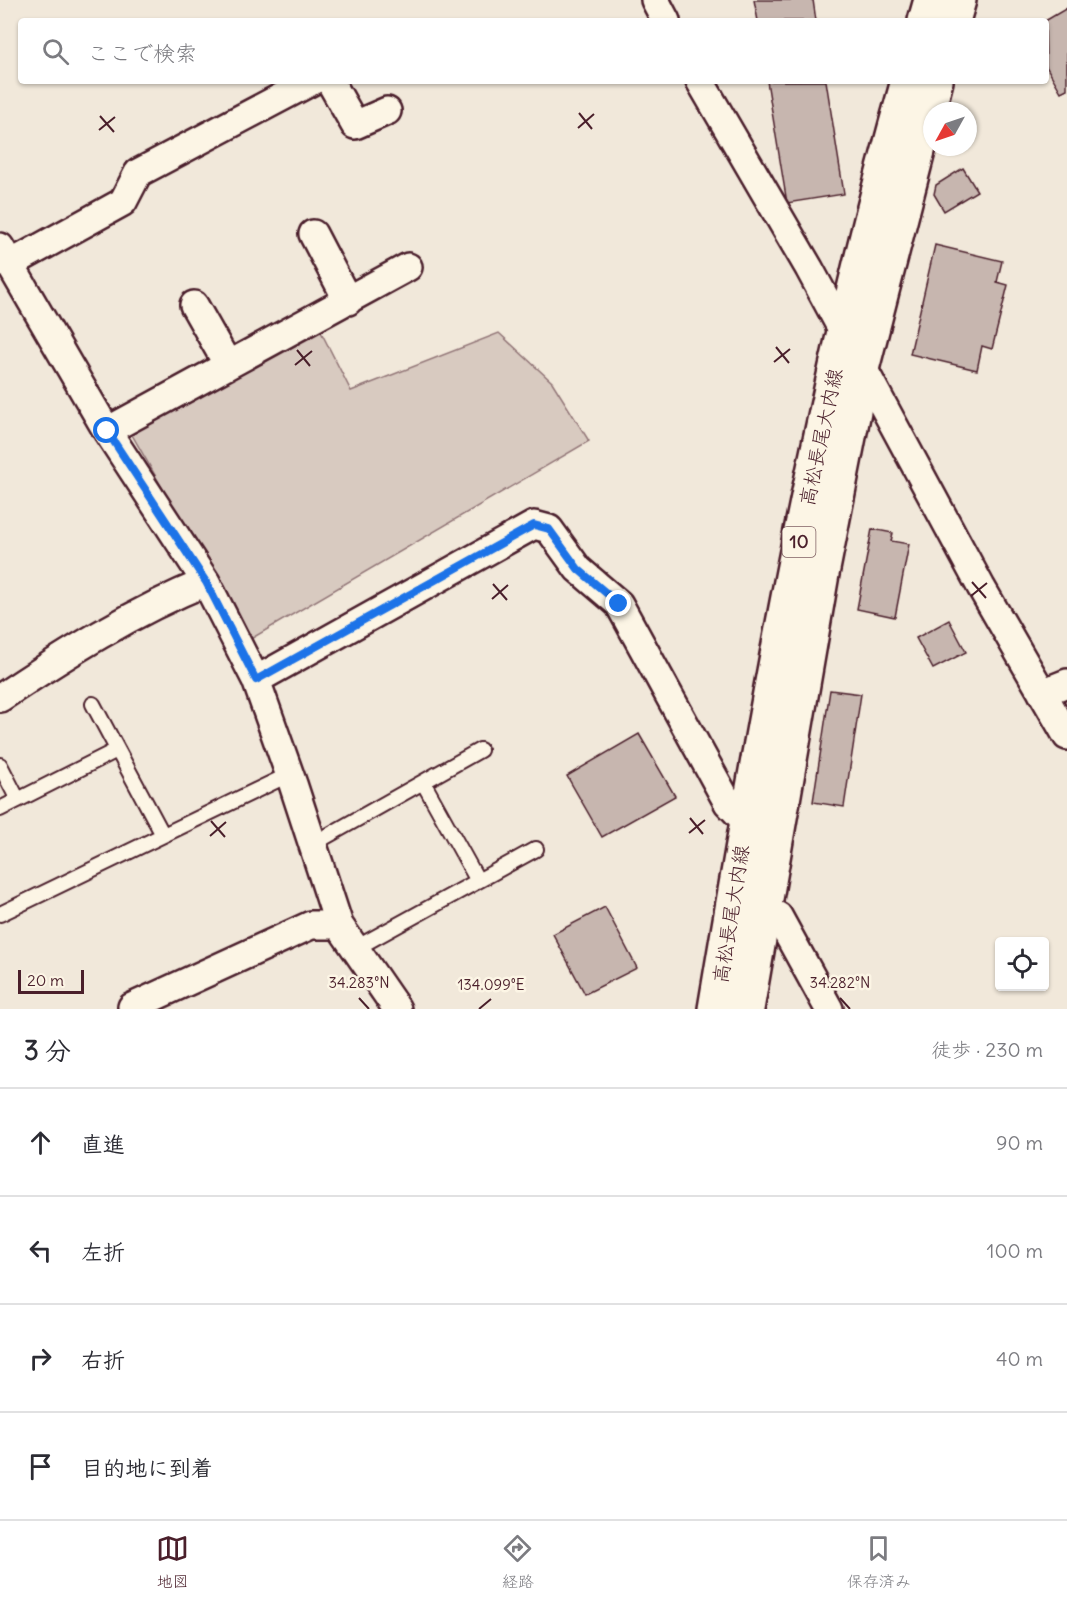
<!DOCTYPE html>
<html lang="ja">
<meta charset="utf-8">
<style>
body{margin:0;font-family:Delius,"Klee One",sans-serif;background:#f2f2f3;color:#2b2b33}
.controls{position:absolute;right:18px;bottom:18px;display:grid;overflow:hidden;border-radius:6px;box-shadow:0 2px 4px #0004}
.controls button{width:54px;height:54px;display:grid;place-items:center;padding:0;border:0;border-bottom:2px solid #e1e1e2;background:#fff;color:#2b2b33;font:30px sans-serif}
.compass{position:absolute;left:923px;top:102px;width:54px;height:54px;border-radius:50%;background:#fff;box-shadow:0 2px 4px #0004;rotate:230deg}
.scale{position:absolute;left:18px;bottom:15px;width:66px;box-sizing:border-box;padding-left:6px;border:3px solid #4a1f2b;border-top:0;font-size:16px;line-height:21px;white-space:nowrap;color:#4a1f2b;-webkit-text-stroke:4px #fcf5e5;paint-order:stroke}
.stop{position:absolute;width:18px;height:18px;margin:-14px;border:4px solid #1a73e8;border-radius:50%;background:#fff}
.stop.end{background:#1a73e8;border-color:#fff;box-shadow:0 2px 6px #0008}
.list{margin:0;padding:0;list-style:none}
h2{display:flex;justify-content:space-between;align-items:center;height:78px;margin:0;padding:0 24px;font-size:26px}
h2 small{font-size:20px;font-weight:400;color:#7c7c81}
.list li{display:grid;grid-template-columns:39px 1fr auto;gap:18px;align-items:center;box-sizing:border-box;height:108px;padding:0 24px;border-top:2px solid #e1e1e2}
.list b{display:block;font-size:22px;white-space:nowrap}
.list em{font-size:20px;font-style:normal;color:#7c7c81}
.icon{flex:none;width:33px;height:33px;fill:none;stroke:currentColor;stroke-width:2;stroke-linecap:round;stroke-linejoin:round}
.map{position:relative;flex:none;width:1067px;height:1009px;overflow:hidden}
.search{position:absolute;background:#fff;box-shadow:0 2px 4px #0004;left:18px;right:18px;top:18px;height:66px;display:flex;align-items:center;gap:15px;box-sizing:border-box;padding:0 21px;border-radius:6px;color:#7c7c81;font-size:22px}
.sheet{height:510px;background:#fff}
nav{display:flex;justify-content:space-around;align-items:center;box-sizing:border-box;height:84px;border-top:2px solid #e1e1e2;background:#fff;font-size:16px;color:#7c7c81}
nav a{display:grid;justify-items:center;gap:3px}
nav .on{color:#4a1f2b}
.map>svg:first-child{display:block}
.green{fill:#d8cac0;stroke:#917476;stroke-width:1.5}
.building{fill:#c7b6af;stroke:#4a1f2b;stroke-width:1.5}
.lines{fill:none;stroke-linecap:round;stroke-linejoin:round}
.lane-casing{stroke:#4a1f2b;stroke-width:18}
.street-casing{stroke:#4a1f2b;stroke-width:32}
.primary-casing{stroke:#4a1f2b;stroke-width:38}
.lane{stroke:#fcf5e5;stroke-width:14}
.street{stroke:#fcf5e5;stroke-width:27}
.primary{stroke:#fcf5e5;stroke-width:33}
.route{stroke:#1a73e8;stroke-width:8}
.ticks{fill:none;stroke:#4a1f2b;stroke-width:2}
.labels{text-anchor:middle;stroke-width:5;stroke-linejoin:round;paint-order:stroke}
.shield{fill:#fcf5e5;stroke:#7f5f63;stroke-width:1.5}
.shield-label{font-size:18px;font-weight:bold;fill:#4a1f2b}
.street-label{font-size:20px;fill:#4a1f2b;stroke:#fcf5e5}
.ticks-label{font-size:15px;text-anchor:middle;fill:#4a1f2b;stroke:#fcf5e5;stroke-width:5;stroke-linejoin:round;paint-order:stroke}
</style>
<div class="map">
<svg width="1067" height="1009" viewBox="0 0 1067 1009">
<rect width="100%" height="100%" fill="#f1e8da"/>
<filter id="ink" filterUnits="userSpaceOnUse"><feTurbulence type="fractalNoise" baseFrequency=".0167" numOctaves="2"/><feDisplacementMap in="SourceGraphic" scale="12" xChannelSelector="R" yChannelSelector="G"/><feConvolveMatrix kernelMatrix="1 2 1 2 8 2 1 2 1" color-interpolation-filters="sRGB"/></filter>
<g filter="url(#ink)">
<path class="green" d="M315 320 351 391 499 333 552 382 589 441 249 640 127 426Z"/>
<path class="building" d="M754 0H813L816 21H758Z
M1067 8V89L1061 92 1046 66 1045 21Z
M767 81H826L844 194 787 203Z
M963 168 977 191 944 211 934 194 936 185Z
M935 245 1002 261 997 282 1008 285 992 349 982 346 977 370 910 354Z
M872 529 893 533 891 541 909 544 895 617 857 609Z
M949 620 966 652 933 669 916 638Z
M830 690 861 694 844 807 813 802Z
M639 734 675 796 602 837 567 776Z
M605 907 637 968 585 994 553 934Z"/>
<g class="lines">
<defs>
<path id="lane" d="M93 704 163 835
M0 765 18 800
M423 782 478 881
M0 809 117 750
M313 844 480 750
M0 914 290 774
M356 948 536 849"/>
<path id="street" d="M655 0 666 21
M330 81 355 125 387 111
M700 81 809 268 981 587 1067 736
M313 234 348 301
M0 247 107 431 206 582 256 680 293 784 339 925 397 1009
M12 263 123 202 138 173 312 81
M194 305 228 365
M107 431 408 267
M256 680 534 525 549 529 578 569 619 604 728 803 746 822
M1042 693 1067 683
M0 698C66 654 132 612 206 582
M764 910 778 916 829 1009
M132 1007 311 925H339"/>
<path id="primary" d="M925 21 931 0
M953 21 959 0
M715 1009C767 698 822 385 908 81
M747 1009 822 574 863 365 936 81"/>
</defs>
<use href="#lane" class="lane-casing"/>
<use href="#street" class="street-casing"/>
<use href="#primary" class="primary-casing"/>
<use href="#lane" class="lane"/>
<use href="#street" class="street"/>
<use href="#primary" class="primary"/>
</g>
</g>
<g class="lines" filter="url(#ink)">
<path class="route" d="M107 431 206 582 256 680 534 525 549 529 578 569 619 604"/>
</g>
<path class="ticks" d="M579 113 592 129M100 116 114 132M578 128 594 114M99 130 115 117M776 347 789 363M297 350 310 366M774 362 790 349M295 365 312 351M972 582 986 598M493 584 507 600M971 596 987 583M492 599 508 585M690 818 703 834M211 821 225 837M689 833 705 820M210 836 226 822M359 998 369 1009M840 998 850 1009M479 1009 491 999"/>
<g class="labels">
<rect class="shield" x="782.5" y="527" width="33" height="30" rx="4.5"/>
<g class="shield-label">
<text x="799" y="548">10</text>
</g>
<g class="street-label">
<text transform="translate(821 437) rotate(-78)" y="7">高松長尾大内線</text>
<text transform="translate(731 914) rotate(-81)" y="7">高松長尾大内線</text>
</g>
</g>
<g class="ticks-label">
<text x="359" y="988">34.283°N</text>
<text x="840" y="988">34.282°N</text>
<text x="491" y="990">134.099°E</text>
</g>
</svg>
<div class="controls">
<button><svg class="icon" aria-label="locate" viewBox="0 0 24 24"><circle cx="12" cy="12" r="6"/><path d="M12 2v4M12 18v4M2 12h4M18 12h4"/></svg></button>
</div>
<svg class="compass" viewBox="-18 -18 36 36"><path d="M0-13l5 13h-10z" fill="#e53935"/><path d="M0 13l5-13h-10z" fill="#7c7c81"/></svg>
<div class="scale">20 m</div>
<div class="stop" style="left:107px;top:431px"></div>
<div class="stop end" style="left:619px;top:604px"></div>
<div class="search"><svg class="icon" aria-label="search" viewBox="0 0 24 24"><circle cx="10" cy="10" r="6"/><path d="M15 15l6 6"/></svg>ここで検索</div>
</div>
<section class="sheet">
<h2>3 分<small>徒歩 · 230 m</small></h2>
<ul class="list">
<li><svg class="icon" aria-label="ahead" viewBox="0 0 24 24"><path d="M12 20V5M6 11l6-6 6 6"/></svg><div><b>直進</b></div><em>90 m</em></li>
<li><svg class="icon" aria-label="left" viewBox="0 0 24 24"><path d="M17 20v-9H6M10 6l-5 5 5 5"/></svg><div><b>左折</b></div><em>100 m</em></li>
<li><svg class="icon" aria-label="right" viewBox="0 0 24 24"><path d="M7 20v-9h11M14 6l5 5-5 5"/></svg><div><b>右折</b></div><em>40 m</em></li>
<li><svg class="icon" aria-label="arrive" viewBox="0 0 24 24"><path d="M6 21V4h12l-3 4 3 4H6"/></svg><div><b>目的地に到着</b></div></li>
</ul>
</section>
<nav>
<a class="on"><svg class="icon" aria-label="map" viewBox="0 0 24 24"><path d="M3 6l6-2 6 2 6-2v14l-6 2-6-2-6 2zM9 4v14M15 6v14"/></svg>地図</a>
<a><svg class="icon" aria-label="directions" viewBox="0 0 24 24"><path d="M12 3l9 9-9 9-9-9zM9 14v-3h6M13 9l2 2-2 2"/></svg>経路</a>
<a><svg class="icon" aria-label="saved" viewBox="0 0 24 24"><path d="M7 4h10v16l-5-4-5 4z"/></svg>保存済み</a>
</nav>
